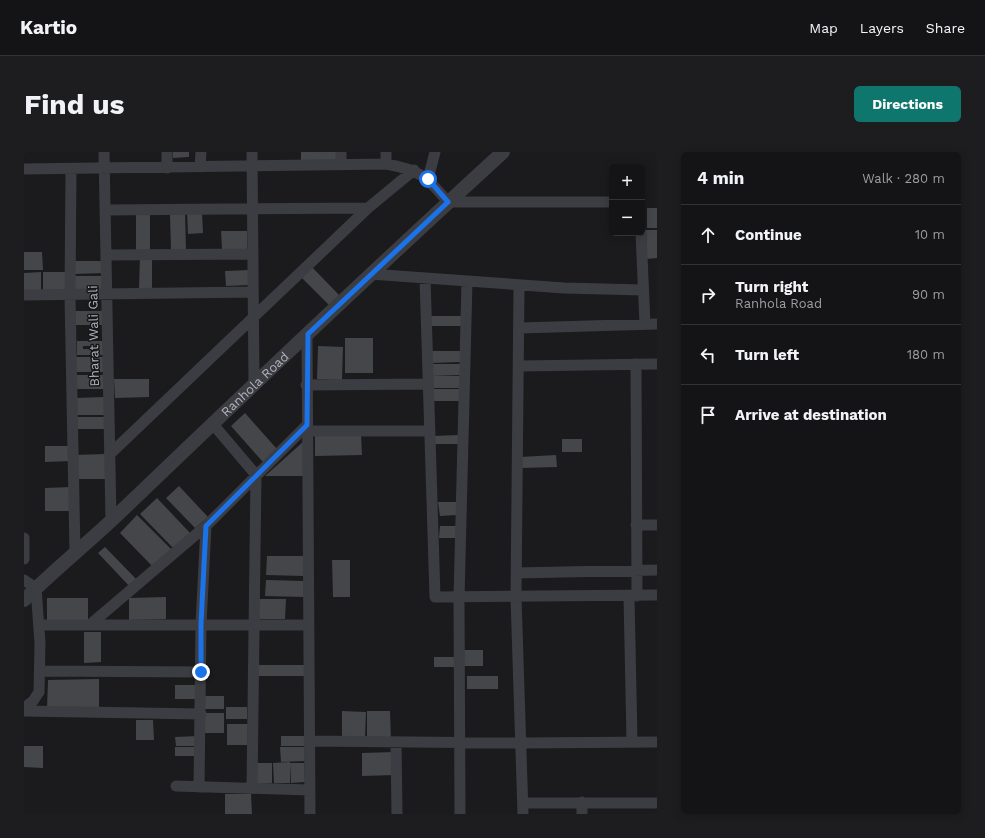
<!DOCTYPE html>
<meta charset="utf-8">
<style>
body{margin:0;font-family:"Work Sans",sans-serif;background:#1d1d1f;color:#f1f3f6}
.controls{position:absolute;right:12px;top:12px;display:grid;overflow:hidden;border-radius:6px;box-shadow:0 2px 10px #0003}
.controls button{width:36px;height:36px;display:grid;place-items:center;padding:0;border:0;border-bottom:1px solid #333335;background:#141416;color:#f1f3f6;font:20px sans-serif}
.stop{position:absolute;width:12px;height:12px;margin:-9px;border:3px solid #1a73e8;border-radius:50%;background:#fff}
.stop.end{background:#1a73e8;border-color:#fff;box-shadow:0 1px 4px #0008}
.list{margin:0;padding:0;list-style:none}
h2{display:flex;justify-content:space-between;align-items:center;height:52px;margin:0;padding:0 16px;font-size:17px}
h2 small{font-size:13px;font-weight:400;color:#9d9ea1}
.list li{display:grid;grid-template-columns:26px 1fr auto;gap:12px;align-items:center;box-sizing:border-box;height:60px;padding:0 16px;border-top:1px solid #333335}
.list b{display:block;font-size:15px;white-space:nowrap}
.list p{margin:0;font-size:13px;white-space:nowrap;color:#9d9ea1}
.list em{font-size:13px;font-style:normal;color:#9d9ea1}
.icon{flex:none;width:22px;height:22px;fill:none;stroke:currentColor;stroke-width:2;stroke-linecap:round;stroke-linejoin:round}
.map{position:relative;flex:none;width:633px;height:662px;overflow:hidden;border-radius:6px}
header{display:flex;align-items:center;gap:24px;box-sizing:border-box;height:56px;padding:0 20px;background:#141416;border-bottom:1px solid #333335}
header strong{font-size:19px}
nav{display:flex;gap:22px;margin-inline-start:auto;font-size:14px}
.intro{display:flex;align-items:center;justify-content:space-between;box-sizing:border-box;height:96px;padding:0 24px}
h1{margin:0;font-size:28px}
.button{padding:10px 18px;border-radius:6px;background:#0f766e;color:#fff;font-size:14px;font-weight:700}
main{display:flex;gap:24px;padding:0 24px}
aside{flex:1;background:#141416;border-radius:6px;box-shadow:0 2px 10px #0003}
.map>svg:first-child{display:block}
.building{fill:#45464a;fill-rule:evenodd}
.lines{fill:none;stroke-linecap:round;stroke-linejoin:round}
.minor{stroke:#3c3d42;stroke-width:11}
.tertiary{stroke:#3c3d42;stroke-width:14}
.route{stroke:#1a73e8;stroke-width:5}
.labels{text-anchor:middle;stroke-width:3;stroke-linejoin:round;paint-order:stroke}
.street-label{font-size:13px;fill:#aeb2bc;stroke:#161618}
</style>
<header>
<strong>Kartio</strong>
<nav><a>Map</a><a>Layers</a><a>Share</a></nav>
</header>
<div class="intro"><h1>Find us</h1><a class="button">Directions</a></div>
<main>
<div class="map">
<svg width="633" height="662" viewBox="0 0 633 662">
<rect width="100%" height="100%" fill="#1b1b1d"/>
<path class="building" d="M149 0H165V5L149 6Z
M277 0H317V9L277 8Z
M623 56H633V76H623Z
M163 59H178L179 81 164 82Z
M161 61 162 98 147 99 146 62Z
M112 63H126V99H112Z
M622 78H633V106L623 107Z
M197 79H223V97H198Z
M0 100H18L19 118H0Z
M116 103H128V136H115Z
M48 109H80V121L49 122Z
M286 113 316 144 306 154 276 124Z
M226 118V133L202 134 201 119Z
M17 120V139H0V121Z
M19 120H44V138H19Z
M48 124H79V137L49 138Z
M49 159H80V173H49Z
M407 164H439V174H407Z
M321 186H349V221H321Z
M53 189H81V203H53ZM59 194H73V197H59Z
M294 194 319 195 318 228 293 227Z
M407 199H436V210L407 211Z
M51 205H80V220H51Z
M407 212H436L437 223 407 224Z
M51 223H80V237H51Z
M407 224H437V236H407Z
M90 227H125V245L91 246Z
M407 237H438V249H407Z
M81 245V263H51V246Z
M221 261 253 297 239 310 207 274Z
M52 265H83V277H52Z
M337 282 338 303 291 304V283Z
M434 283V292H410L409 284Z
M538 287H558V300H538Z
M280 289V324H241Z
M21 294H47L48 309 21 310Z
M81 302 82 327H52L51 303Z
M532 303 533 315 497 316 496 305Z
M155 334 184 365 171 376 142 346Z
M47 335 48 359H21V336Z
M133 346 167 382 151 398 116 362Z
M414 350H432L433 363 416 364Z
M113 363 149 399 131 417 96 381Z
M416 374H434L432 386H415Z
M81 395 115 430 108 437 74 401Z
M243 404H280V424L242 423Z
M308 408H326V445H309Z
M242 428 281 429V445L241 444Z
M142 445V467L105 468V446Z
M23 446H64V468H23Z
M235 447H262L261 467H235Z
M60 480H77V510L60 511Z
M438 498H459V514H437Z
M410 505H431V515H410Z
M231 513H280V524H231Z
M443 524H474V537H443Z
M75 527V558L23 557 24 528Z
M151 533H171V547H151Z
M180 544H200V557H180Z
M202 555H223V567H202Z
M318 559 342 560 341 587H318Z
M343 559H366L367 588H343Z
M181 561H200V581H181Z
M112 568H129L130 588H112Z
M203 572H224L223 593H203Z
M174 584V594H152L151 585Z
M257 584H281V594H257Z
M0 594H19V616L0 615Z
M151 595H174V604H151Z
M256 595H280L281 609 257 610Z
M371 600 372 623 338 624V601Z
M266 610V631H250L249 611Z
M233 611H248V631H233Z
M266 611H280L281 630 267 631Z
M201 642H227L228 662H201Z"/>
<g class="lines">
<path class="minor" d="M80 0 87 368
M143 0V16
M228 0 230 232
M362 12V0
M317 13V0
M176 15 177 0
M0 17 362 12C396 18 402 24 424 50H588
M47 17 46 144 51 401
M404 27 411 0
M81 58 344 56
M617 81 621 172
M82 103 229 102
M346 122 540 136 619 138
M401 126 411 445 633 443
M495 133 492 445 499 662
M0 143 229 140
M495 176 633 172
M283 182 286 662
M612 212 613 444
M495 214 633 212
M282 233 404 232
M188 271 232 323 228 636
M283 279H405
M85 303 344 56 390 18
M612 373H633
M0 386V407
M492 421 633 418
M0 428 12 436 16 491 15 540 9 549 0 556
M605 444 608 590
M68 471 182 374 283 273
M15 473H284
M16 519 177 520
M0 559 177 562
M285 589 497 591 633 590
M372 590 373 662
M152 634 286 638
M175 635 177 472 182 374
M558 650V662
M499 651H633
M436 662 435 446 443 130"/>
<path class="tertiary" id="s1" d="M0 448C28 420 59 395 88 368 217 244 347 121 479 0"/>
</g>
<g class="lines">
<path class="route" d="M177 520V472L182 374 283 273 284 182 424 50 404 27"/>
</g>
<g class="labels">
<g class="street-label">
<text transform="translate(69 184) rotate(-91)" y="5">Bharat Wali Gali</text>
<text dy="5" stroke="none"><textPath href="#s1" startOffset="316">Ranhola Road</textPath></text>
</g>
</g>
</svg>
<div class="controls">
<button>+</button>
<button>−</button>
</div>
<div class="stop" style="left:404px;top:27px"></div>
<div class="stop end" style="left:177px;top:520px"></div>
</div>
<aside>
<h2>4 min<small>Walk · 280 m</small></h2>
<ul class="list">
<li><svg class="icon" aria-label="ahead" viewBox="0 0 24 24"><path d="M12 20V5M6 11l6-6 6 6"/></svg><div><b>Continue</b></div><em>10 m</em></li>
<li><svg class="icon" aria-label="right" viewBox="0 0 24 24"><path d="M7 20v-9h11M14 6l5 5-5 5"/></svg><div><b>Turn right</b><p>Ranhola Road</p></div><em>90 m</em></li>
<li><svg class="icon" aria-label="left" viewBox="0 0 24 24"><path d="M17 20v-9H6M10 6l-5 5 5 5"/></svg><div><b>Turn left</b></div><em>180 m</em></li>
<li><svg class="icon" aria-label="arrive" viewBox="0 0 24 24"><path d="M6 21V4h12l-3 4 3 4H6"/></svg><div><b>Arrive at destination</b></div></li>
</ul>
</aside>
</main>
